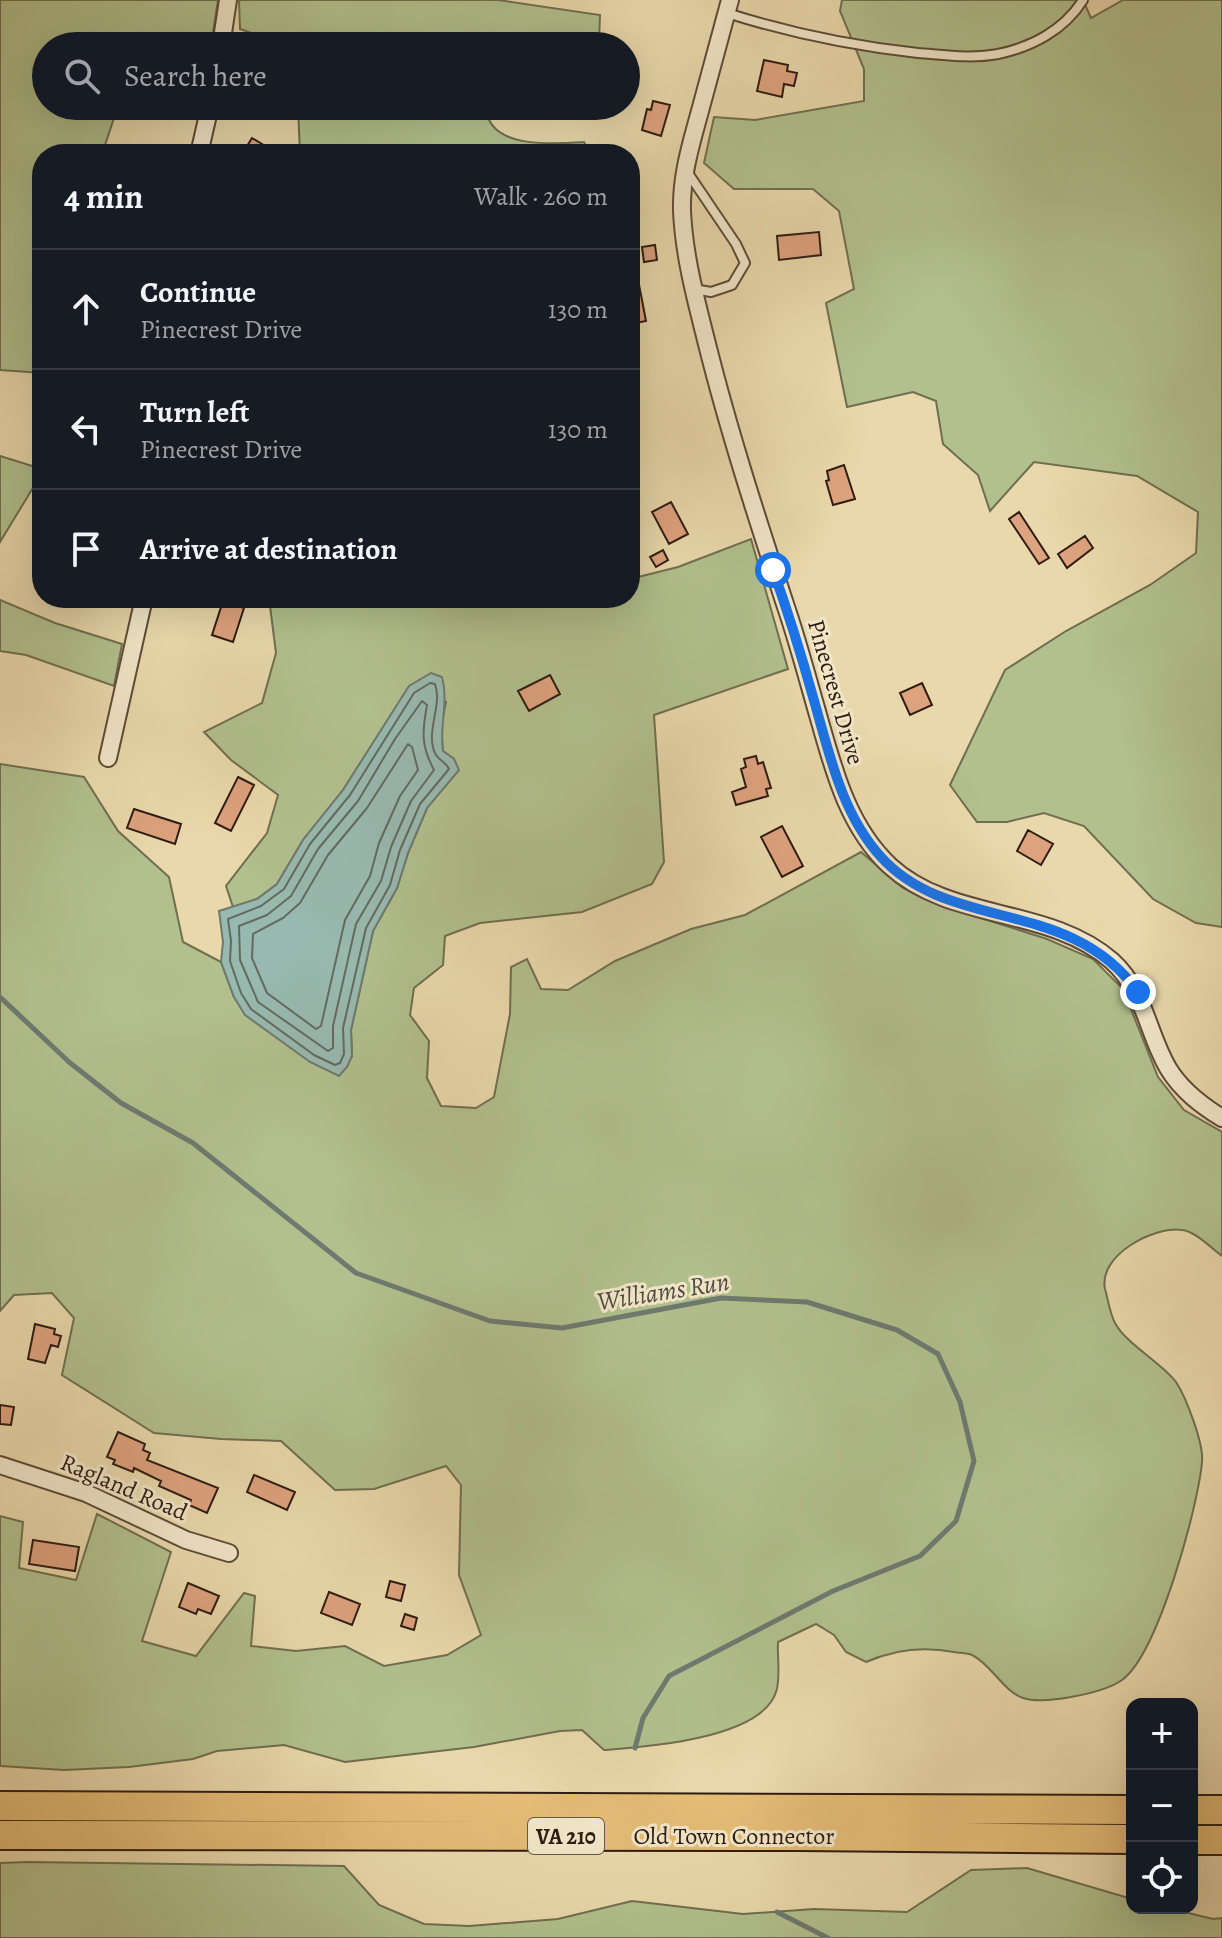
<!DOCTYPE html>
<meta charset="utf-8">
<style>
body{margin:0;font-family:Alegreya,serif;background:#20242c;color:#f1f3f6}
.controls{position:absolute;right:24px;bottom:24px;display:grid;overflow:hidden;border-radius:16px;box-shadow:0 8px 32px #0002}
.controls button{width:72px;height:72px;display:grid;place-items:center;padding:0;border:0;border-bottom:2px solid #363941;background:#171b24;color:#f1f3f6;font:40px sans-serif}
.stop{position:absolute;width:24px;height:24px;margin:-18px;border:6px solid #1a73e8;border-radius:50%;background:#fff}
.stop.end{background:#1a73e8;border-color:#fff;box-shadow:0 2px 8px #0008}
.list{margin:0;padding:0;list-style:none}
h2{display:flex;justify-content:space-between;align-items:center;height:104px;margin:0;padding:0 32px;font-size:34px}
h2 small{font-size:26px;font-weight:400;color:#9ea1a6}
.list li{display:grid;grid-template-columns:52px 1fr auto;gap:24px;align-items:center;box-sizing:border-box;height:120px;padding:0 32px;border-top:2px solid #363941}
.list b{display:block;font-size:30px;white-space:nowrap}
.list p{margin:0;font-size:26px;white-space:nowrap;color:#9ea1a6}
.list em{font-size:26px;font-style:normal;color:#9ea1a6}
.icon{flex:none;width:44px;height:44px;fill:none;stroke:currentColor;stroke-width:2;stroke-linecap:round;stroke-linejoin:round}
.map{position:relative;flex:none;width:1222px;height:1938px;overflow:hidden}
.search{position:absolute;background:#171b24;box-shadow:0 8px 32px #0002;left:32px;top:32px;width:608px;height:88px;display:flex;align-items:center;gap:20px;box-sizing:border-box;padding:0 28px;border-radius:44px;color:#9ea1a6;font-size:30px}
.panel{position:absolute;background:#171b24;box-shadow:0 8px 32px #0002;left:32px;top:144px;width:608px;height:464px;border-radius:32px}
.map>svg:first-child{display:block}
.green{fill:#b1c08d;stroke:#706e50;stroke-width:2}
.water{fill:#98b9af;stroke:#6e7a70;stroke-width:2}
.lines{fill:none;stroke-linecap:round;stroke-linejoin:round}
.shore{stroke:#636a60;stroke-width:2}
.stream{stroke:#6e7a70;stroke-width:5}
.building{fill:#dda27e;stroke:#2e1c12;stroke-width:2}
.lane-casing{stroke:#5d4b38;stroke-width:12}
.street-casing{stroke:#5d4b38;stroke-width:20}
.highway-casing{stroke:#2e1c12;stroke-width:32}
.lane{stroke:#f1e6c8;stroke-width:8}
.street{stroke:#f1e6c8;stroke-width:16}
.highway{stroke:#e4bc76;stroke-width:28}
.route{stroke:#1a73e8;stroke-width:10}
.labels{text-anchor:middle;stroke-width:6;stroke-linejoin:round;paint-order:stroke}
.shield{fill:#f1e6c8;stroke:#685949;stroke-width:2}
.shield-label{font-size:22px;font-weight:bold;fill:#2e1c12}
.street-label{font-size:24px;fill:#2e1c12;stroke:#f1e6c8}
.water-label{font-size:26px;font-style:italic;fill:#4e4b41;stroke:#f1e6c8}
</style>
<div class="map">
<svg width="1222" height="1938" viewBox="0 0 1222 1938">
<rect width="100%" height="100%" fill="#e9d8ab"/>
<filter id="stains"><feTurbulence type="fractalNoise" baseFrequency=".0025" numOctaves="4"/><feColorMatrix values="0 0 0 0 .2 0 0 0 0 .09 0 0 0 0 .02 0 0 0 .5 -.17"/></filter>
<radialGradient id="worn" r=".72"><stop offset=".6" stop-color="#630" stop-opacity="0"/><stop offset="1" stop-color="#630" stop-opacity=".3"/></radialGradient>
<path class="green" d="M0 0H218L211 46H46V106H118L102 154H42V373L0 370Z
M239 0H498L600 15 599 41 589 46H288L240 29Z
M842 0H1083L1091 18 1123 0H1222V927L1196 923 1153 899 1084 826 1044 813 1007 822H977L950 785 1005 670 1066 631 1150 585 1196 553 1198 512 1137 476 1034 462 990 511 978 475 943 444 936 401 913 392 847 407 826 303 854 289 839 211 813 189H734L704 163 714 117 755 120 864 101V69L840 11Z
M298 106H486C487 150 554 144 584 142L591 154H300Z
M0 456 42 469V473L0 542Z
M751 539 788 669 654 715 664 862 652 884 582 912 480 923 445 936 443 965 414 988 410 1015 429 1041 427 1078 441 1106 476 1108 494 1097 510 1014 511 967 527 959 541 989 568 990 615 961 691 929 745 915 861 852 903 888 965 913 1047 939 1093 959 1123 989 1158 1077 1184 1110 1222 1132V1256C1211 1248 1195 1231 1182 1230 1154 1226 1098 1255 1105 1289 1108 1299 1110 1314 1115 1323 1126 1344 1162 1363 1176 1382 1186 1397 1204 1444 1202 1462 1198 1507 1158 1654 1122 1680 1104 1693 1044 1705 1023 1698 1003 1691 991 1664 972 1655 967 1653 959 1653 954 1652 923 1646 895 1649 866 1662L846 1652 834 1635 816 1624 778 1642C777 1657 781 1678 776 1692 761 1739 645 1747 604 1750L582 1730 560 1731 474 1747 345 1762 284 1745 217 1751 193 1759 129 1767 64 1770 0 1766V1516L23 1522 19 1568 76 1580 97 1514 171 1552 142 1641 196 1656 244 1593 255 1596 251 1646 296 1651 345 1646 384 1666 447 1655 481 1635 459 1575 461 1485 446 1466 374 1489 335 1490 281 1441 221 1439 154 1433 62 1375 74 1318 52 1293 14 1295 0 1311V764L84 777 118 831 169 877 183 942 221 962 234 997 352 1056 351 1030 373 931 397 888 408 853 427 808 454 759 443 751 441 727 446 702 409 687 343 790 303 840 277 884 257 899 233 907 226 886 267 833 278 795 231 760 204 732 262 703 276 653 269 598H630V579L678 567Z
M0 600 55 623 122 644 114 686 26 655 0 651Z
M28 1862 344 1866 379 1905 424 1924 469 1926 558 1919 632 1901 743 1914 814 1909 907 1912 971 1870 1027 1868 1132 1899V1908H1168L1213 1919 1222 1918V1938H0V1863Z"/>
<path class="water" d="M431 673 442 677C449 702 439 726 443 751L454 759 459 770 427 808 408 853 397 888 373 931 351 1030 352 1056 347 1067 339 1076 310 1062 245 1015 234 997 221 962 223 942 219 911 257 899 277 884 303 840 343 790 409 686Z"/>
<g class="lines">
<path class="shore" d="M430 683 435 684C443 706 424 733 436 755 440 761 446 762 449 769L420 804 400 850 390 885 366 928 343 1028 344 1054 340 1063 335 1065 314 1055 251 1009 241 993 230 961 231 941 228 919 261 906 284 889 310 844 350 795 414 693Z
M422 701 427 705C422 732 421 746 434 770L411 801 391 847 381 881 356 924 333 1026V1048L328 1051 258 1002 240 960 239 926 267 915 291 896 318 849 358 801 395 739Z
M408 744 412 747 418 770 400 796 379 843 370 876 345 920 321 1026 316 1029 267 993 252 958 253 934 283 918 300 903 328 855 367 808Z"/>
<path class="stream" d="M0 997 69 1062 121 1103 193 1143 356 1273 490 1321 562 1328 721 1298 807 1302 897 1330 938 1354 960 1402 974 1461 956 1521 920 1556 833 1591 669 1676 643 1718 635 1748
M777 1912 828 1938"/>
</g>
<path class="building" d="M764 60 788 65 787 71 797 73 794 86 784 84 782 97 757 91Z
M653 101 670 105 661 136 642 130 647 109 651 110Z
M252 138 262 144 255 154H242Z
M819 232 821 255 779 260 777 236Z
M655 245 657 260 644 262 642 247Z
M630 269H636L646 321 630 324Z
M844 465 855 499 833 505 826 481 829 480 827 471Z
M671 502 688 534 669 544 652 512Z
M1019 512 1049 558 1039 564 1009 519Z
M1085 536 1093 548 1067 568 1058 554Z
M663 550 668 560 656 567 650 557Z
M223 601 244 608 233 642 212 635Z
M550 675 560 694 529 711 518 691Z
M922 683 932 705 910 715 900 693Z
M756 756 758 764 763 762 771 788 766 789 768 796 736 805 732 792 746 787 741 769 746 767 744 759Z
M238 777 254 785 231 831 215 823Z
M134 809 181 824 175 844 127 828Z
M782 826 803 866 782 877 761 837Z
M1028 830 1053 844 1041 865 1017 851Z
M35 1324 55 1329 54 1334 61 1336 58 1347 51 1345 45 1363 28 1359Z
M0 1405 14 1407 11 1425 0 1424Z
M118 1432 145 1444 143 1450 150 1453 147 1460 218 1488 207 1513 189 1505 191 1500 159 1486 161 1481 134 1468 133 1472 113 1464 115 1460 107 1457Z
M254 1475 295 1492 287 1510 247 1492Z
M33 1540 79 1547 75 1571 29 1564Z
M390 1581 405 1585 401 1601 386 1597Z
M188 1583 219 1596 211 1614 198 1609 196 1614 179 1607Z
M329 1592 360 1604 352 1625 321 1613Z
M405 1614 417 1618 414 1630 401 1626Z"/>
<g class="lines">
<defs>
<path id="lane" d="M727 13C790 33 853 46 918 53 945 55 971 59 998 54 1032 47 1064 30 1083 0
M686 170 736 244 745 263 732 285 711 292 694 289"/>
<path id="street" d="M730 0C720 37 710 74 700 111 691 144 681 176 682 211 684 256 696 300 707 344 729 432 757 518 785 604 796 636 805 669 814 701 831 759 844 823 890 866 951 922 1049 906 1112 961 1145 991 1147 1032 1168 1068 1181 1090 1201 1105 1222 1118
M221 46 228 0
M199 154 210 106
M108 758 144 598
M0 1465 86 1493 186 1540 229 1553"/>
<path id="highway" d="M0 1806 1132 1810
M1192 1810H1222
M0 1835 800 1836 1132 1839
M1192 1840H1222"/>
</defs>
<use href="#lane" class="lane-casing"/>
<use href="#street" class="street-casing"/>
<use href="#highway" class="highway-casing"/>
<use href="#lane" class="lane"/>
<use href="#street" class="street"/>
<use href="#highway" class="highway"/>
</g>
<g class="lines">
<path class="route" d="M773 570C788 612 801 654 813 697 829 752 841 813 881 857 950 933 1071 897 1138 992"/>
</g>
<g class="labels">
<rect class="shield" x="528" y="1818" width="76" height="36" rx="6"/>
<g class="shield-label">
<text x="566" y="1844">VA 210</text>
</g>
<g class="street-label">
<text transform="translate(836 692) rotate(74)" y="8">Pinecrest Drive</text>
<text transform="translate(124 1487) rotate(23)" y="8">Ragland Road</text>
<text x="734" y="1844">Old Town Connector</text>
</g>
<g class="water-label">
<text transform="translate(663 1291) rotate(-9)" y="9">Williams Run</text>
</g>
</g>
<rect width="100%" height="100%" filter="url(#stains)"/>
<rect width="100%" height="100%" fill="url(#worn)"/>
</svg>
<div class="controls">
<button>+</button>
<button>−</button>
<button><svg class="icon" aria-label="locate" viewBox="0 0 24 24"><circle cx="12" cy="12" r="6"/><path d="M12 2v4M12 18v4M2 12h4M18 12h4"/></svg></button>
</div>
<div class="stop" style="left:773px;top:570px"></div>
<div class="stop end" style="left:1138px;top:992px"></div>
<div class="search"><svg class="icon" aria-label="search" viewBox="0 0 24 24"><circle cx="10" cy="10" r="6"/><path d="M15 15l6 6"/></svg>Search here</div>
<section class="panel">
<h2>4 min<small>Walk · 260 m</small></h2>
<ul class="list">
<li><svg class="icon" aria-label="ahead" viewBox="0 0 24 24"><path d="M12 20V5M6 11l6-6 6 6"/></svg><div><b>Continue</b><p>Pinecrest Drive</p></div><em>130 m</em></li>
<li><svg class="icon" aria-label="left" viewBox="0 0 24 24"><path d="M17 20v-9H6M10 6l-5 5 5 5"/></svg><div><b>Turn left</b><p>Pinecrest Drive</p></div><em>130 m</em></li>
<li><svg class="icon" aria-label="arrive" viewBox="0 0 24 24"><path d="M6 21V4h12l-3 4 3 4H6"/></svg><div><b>Arrive at destination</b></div></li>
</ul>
</section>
</div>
